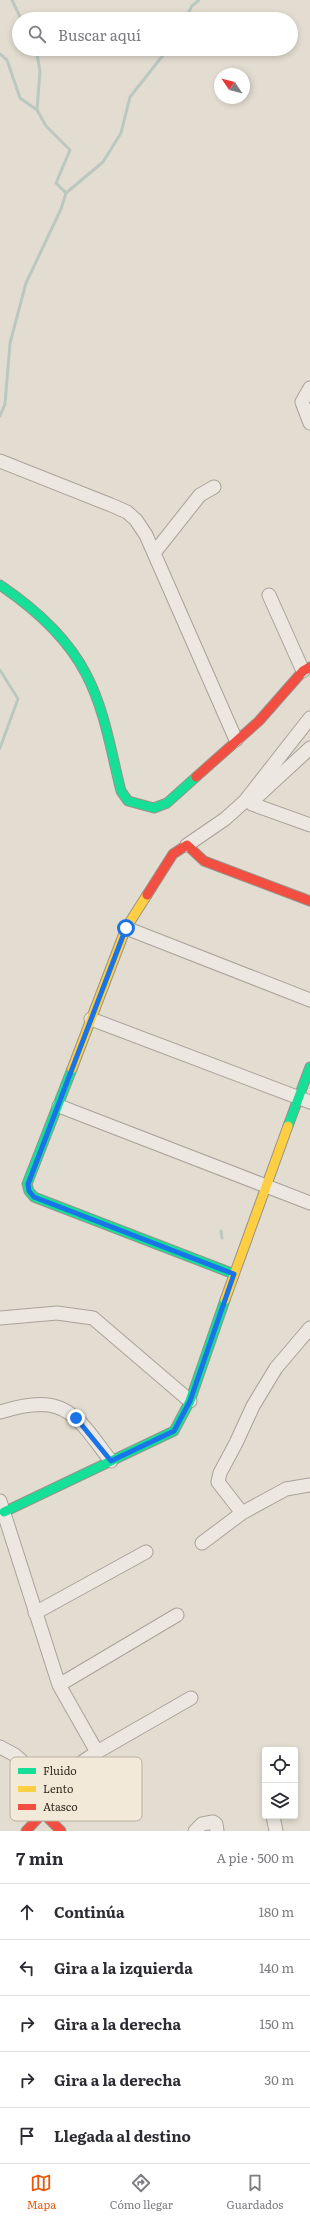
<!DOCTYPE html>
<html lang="es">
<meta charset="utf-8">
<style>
body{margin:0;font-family:Literata,serif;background:#f7f7f7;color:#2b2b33}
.controls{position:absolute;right:12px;bottom:12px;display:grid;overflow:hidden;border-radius:4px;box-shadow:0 2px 6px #0003}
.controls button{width:36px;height:36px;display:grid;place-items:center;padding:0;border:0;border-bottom:1px solid #e1e1e2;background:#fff;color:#2b2b33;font:20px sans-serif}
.compass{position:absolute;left:214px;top:68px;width:36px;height:36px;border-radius:50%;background:#fff;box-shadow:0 2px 6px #0003;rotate:305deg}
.stop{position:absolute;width:12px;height:12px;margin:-9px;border:3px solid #1a73e8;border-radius:50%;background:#fff}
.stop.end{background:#1a73e8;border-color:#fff;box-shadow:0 1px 4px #0008}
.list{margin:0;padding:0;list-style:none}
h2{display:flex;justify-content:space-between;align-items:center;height:52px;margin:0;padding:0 16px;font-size:17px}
h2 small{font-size:13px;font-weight:400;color:#7c7c81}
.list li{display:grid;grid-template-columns:26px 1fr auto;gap:12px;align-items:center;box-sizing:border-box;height:56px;padding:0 16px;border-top:1px solid #e1e1e2}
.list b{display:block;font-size:15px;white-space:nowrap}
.list em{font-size:13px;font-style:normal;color:#7c7c81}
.icon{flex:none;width:22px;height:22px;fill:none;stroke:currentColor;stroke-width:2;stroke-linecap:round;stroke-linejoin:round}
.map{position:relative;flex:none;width:310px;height:1831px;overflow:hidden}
.search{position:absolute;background:#fff;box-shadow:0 2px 6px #0003;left:12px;right:12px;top:12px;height:44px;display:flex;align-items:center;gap:10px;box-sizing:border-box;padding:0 14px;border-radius:22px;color:#7c7c81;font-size:15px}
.sheet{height:332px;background:#fff}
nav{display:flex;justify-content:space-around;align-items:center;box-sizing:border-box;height:56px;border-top:1px solid #e1e1e2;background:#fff;font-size:11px;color:#7c7c81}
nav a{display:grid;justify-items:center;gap:2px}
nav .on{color:#ea580c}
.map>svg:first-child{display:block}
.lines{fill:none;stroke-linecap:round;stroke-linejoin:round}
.stream{stroke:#bbc8bf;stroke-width:3}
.street-casing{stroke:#a8a299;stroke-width:15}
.fast-casing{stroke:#989289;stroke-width:11}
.slow-casing{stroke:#989289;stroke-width:11}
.jam-casing{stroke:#989289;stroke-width:11}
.street{stroke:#ece8e1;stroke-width:13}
.fast{stroke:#16e098;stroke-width:9}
.slow{stroke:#ffcf43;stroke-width:9}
.jam{stroke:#f24e42;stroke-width:9}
.route{stroke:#1a73e8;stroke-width:5}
.key{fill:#f2e9d8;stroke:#bab0a1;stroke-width:1}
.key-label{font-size:11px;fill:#372b22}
</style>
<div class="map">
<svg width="310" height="1831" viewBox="0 0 310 1831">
<rect width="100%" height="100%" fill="#e3ddd1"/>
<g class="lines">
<path class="stream" d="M12 0 21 19
M185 19 192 6 199 0
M36 49 40 71 37 110
M0 54 7 60 20 98 37 110 46 126 70 150 56 183 66 193
M0 416 5 404 10 343 26 283 61 209 66 193 103 162 121 133 130 97 168 49
M0 670 18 699 0 748
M221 1231 222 1238"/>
<defs>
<path id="street" d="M310 388 302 402 310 423
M0 461 111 505 127 512 136 520 146 535 236 740
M154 553 200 495 214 487
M269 595 303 671
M258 796 310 748
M252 804 310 825
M187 845 225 819 245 801 310 718
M126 928 310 1000
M91 1019 310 1102
M59 1106 310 1203
M0 1318 57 1313 93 1318 190 1401
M0 1412C16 1407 41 1401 57 1407 80 1414 96 1443 111 1461
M0 1501 59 1685 97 1752
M242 1513 218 1482 220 1473 236 1443 253 1406 276 1368 310 1328
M202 1543 242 1513 286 1489 310 1485
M35 1613 146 1552
M59 1685 177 1615
M0 1747 15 1755 49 1785 43 1813
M49 1785 97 1752 191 1698
M273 1816 276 1831
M195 1831 202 1824 213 1822 216 1824 217 1831"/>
<path id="fast" d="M0 585C34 608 67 637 86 674 105 710 111 752 121 791L128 801 154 808 167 803 196 777
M72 1069 27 1184 29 1191 34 1197 234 1274
M288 1126 310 1067
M4 1512 174 1431 190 1401 225 1300"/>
<path id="slow" d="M72 1069 126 928 147 895
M225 1300 288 1126"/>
<path id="jam" d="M196 777 259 721 303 671 310 667
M147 895 173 854 187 845 204 861 310 901
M26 1831 43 1813 61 1831"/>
</defs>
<use href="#street" class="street-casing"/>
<use href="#fast" class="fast-casing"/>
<use href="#slow" class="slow-casing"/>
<use href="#jam" class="jam-casing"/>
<use href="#street" class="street"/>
<use href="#fast" class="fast"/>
<use href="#slow" class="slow"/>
<use href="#jam" class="jam"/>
</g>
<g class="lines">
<path class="route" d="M76 1418 111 1461 174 1431 190 1401 234 1274 34 1197 29 1191 28 1184 126 928"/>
</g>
<rect x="10" y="1757" width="132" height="64" rx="6" class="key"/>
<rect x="18" y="1768" width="18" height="6" fill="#16e098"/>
<rect x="18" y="1786" width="18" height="6" fill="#ffcf43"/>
<rect x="18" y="1804" width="18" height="6" fill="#f24e42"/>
<g class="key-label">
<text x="43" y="1775">Fluido</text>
<text x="43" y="1793">Lento</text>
<text x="43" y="1811">Atasco</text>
</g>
</svg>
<div class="controls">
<button><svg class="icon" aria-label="locate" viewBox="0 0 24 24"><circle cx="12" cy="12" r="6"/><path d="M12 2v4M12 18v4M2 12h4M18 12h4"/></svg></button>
<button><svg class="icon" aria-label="layers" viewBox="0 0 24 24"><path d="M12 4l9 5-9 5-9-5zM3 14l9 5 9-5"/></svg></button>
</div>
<svg class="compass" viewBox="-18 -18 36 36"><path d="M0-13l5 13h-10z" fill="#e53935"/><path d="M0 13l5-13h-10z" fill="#7c7c81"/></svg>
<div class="stop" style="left:126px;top:928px"></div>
<div class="stop end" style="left:76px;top:1418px"></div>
<div class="search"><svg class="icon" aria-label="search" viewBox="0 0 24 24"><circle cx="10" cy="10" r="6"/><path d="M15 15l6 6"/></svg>Buscar aquí</div>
</div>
<section class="sheet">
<h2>7 min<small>A pie · 500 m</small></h2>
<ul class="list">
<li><svg class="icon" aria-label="ahead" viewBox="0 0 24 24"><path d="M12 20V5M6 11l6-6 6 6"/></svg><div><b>Continúa</b></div><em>180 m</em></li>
<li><svg class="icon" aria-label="left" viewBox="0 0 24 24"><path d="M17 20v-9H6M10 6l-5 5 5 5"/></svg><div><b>Gira a la izquierda</b></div><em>140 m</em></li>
<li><svg class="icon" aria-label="right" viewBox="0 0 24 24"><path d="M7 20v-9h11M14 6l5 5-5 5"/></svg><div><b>Gira a la derecha</b></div><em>150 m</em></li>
<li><svg class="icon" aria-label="right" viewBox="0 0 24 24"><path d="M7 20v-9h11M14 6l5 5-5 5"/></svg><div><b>Gira a la derecha</b></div><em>30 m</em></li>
<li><svg class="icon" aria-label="arrive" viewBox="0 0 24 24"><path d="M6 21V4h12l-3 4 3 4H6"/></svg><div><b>Llegada al destino</b></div></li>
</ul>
</section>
<nav>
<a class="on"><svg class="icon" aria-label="map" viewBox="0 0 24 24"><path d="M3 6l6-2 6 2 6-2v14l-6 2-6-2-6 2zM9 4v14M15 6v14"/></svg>Mapa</a>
<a><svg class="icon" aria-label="directions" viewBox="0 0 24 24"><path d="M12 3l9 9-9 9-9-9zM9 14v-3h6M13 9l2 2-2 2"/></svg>Cómo llegar</a>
<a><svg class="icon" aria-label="saved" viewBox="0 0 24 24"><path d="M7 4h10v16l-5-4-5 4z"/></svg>Guardados</a>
</nav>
